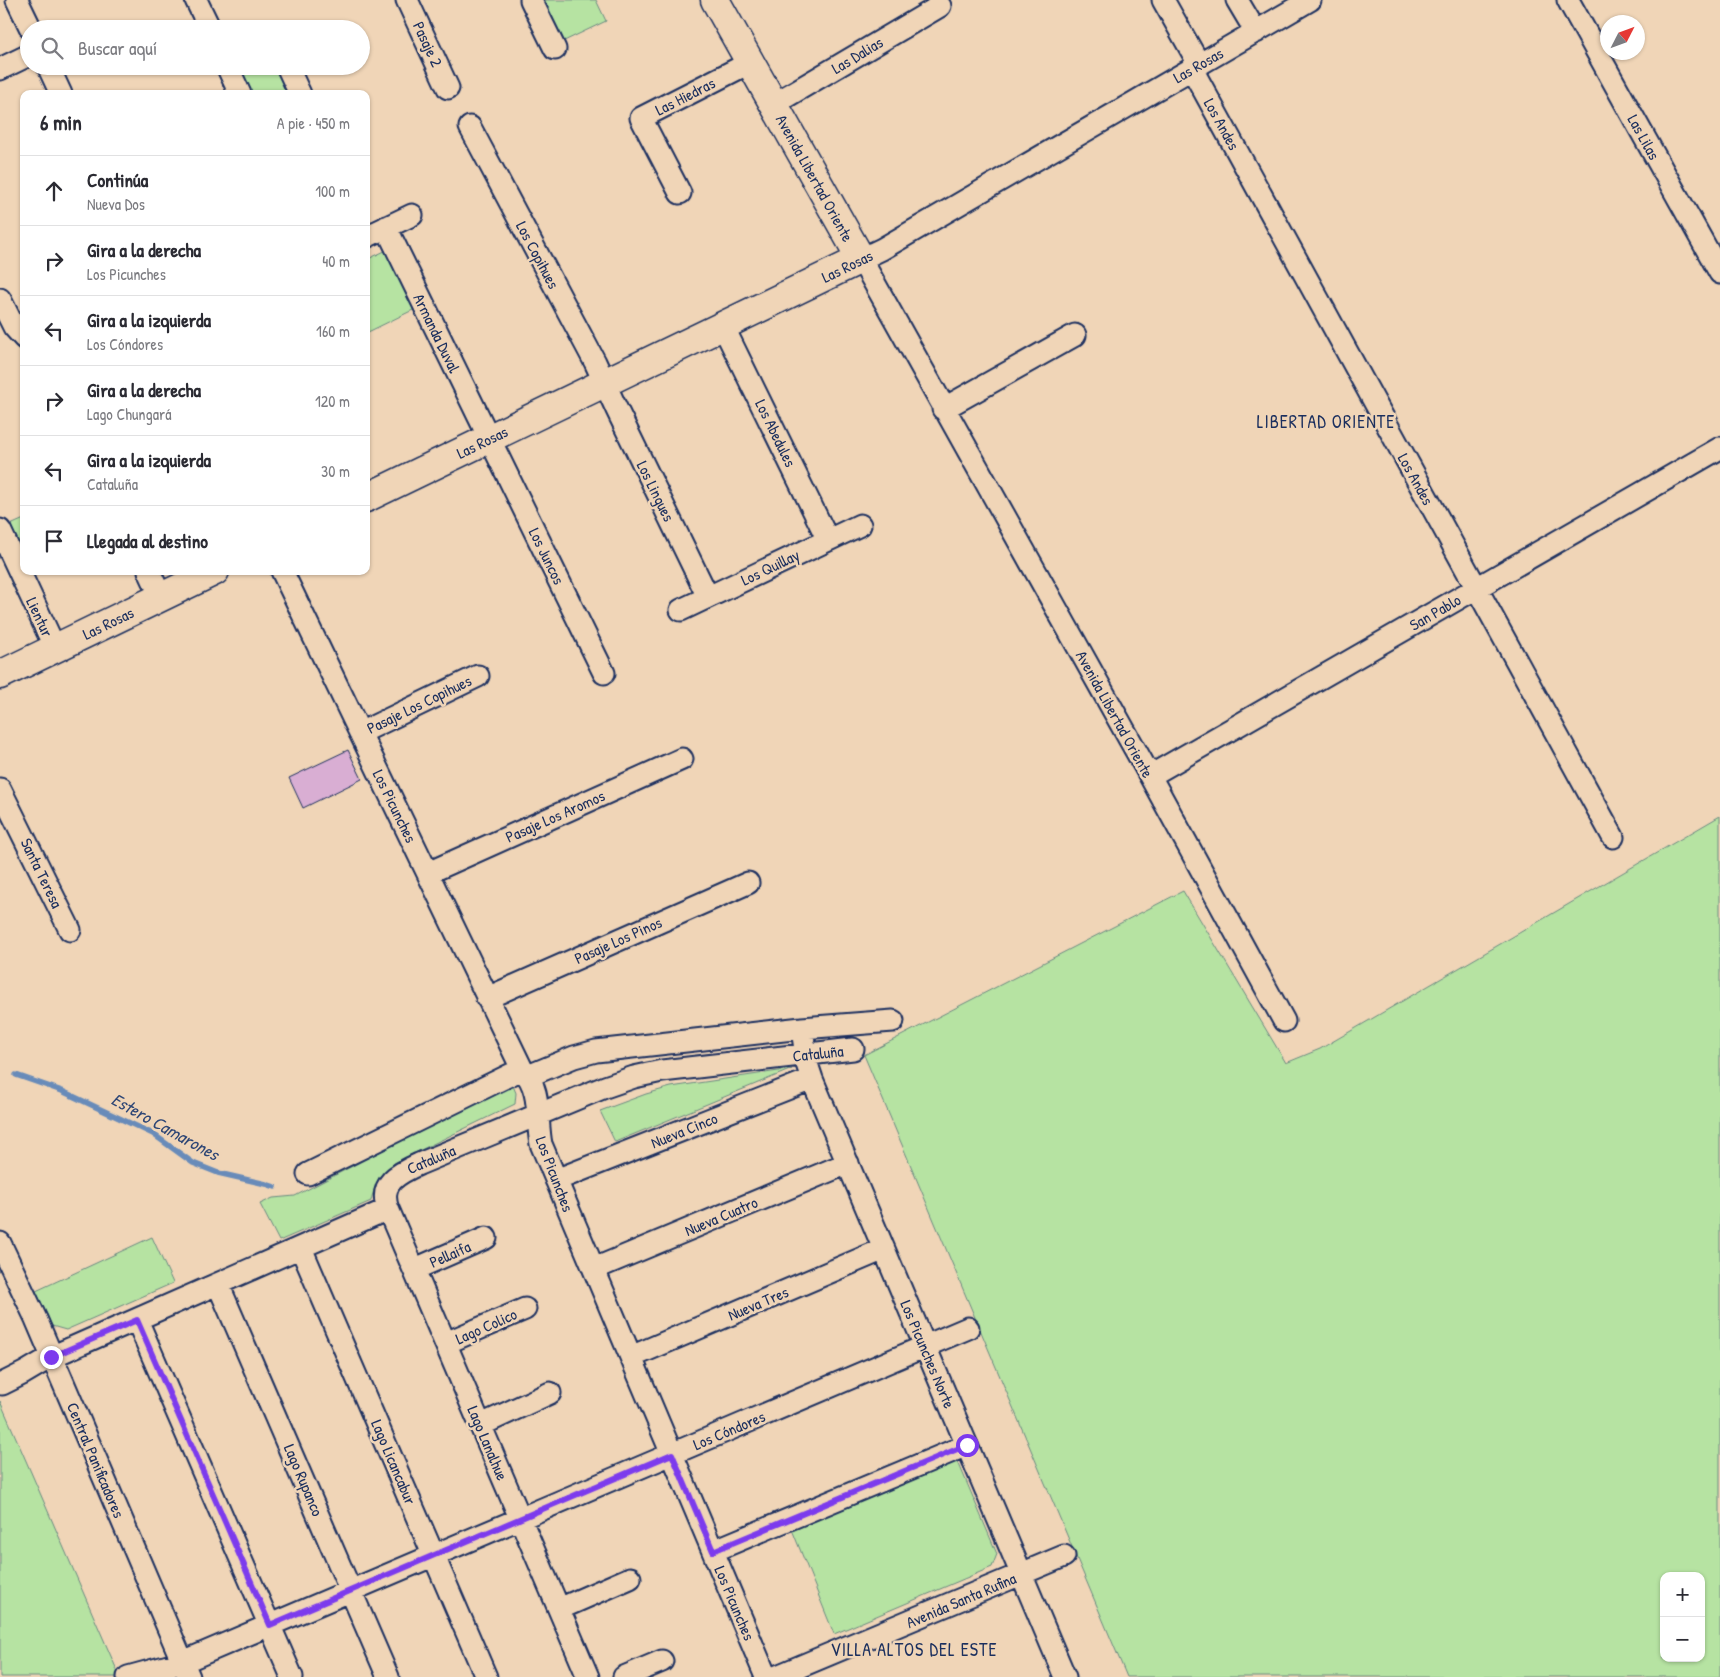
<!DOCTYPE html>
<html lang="es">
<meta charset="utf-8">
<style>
body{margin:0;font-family:"Patrick Hand",sans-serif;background:#f7f7f7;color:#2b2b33}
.controls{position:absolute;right:15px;bottom:15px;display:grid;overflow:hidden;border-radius:10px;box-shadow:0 1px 4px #0004}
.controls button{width:45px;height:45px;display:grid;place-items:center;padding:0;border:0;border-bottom:1px solid #e1e1e2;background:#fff;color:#2b2b33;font:25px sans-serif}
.compass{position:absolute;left:1600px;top:15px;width:45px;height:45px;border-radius:50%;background:#fff;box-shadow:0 1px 4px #0004;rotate:48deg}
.stop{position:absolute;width:15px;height:15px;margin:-11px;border:4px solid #7c3aed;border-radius:50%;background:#fff}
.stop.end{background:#7c3aed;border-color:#fff;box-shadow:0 1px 5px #0008}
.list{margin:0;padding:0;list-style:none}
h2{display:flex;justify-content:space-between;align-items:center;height:65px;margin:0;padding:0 20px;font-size:21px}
h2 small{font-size:16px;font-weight:400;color:#7c7c81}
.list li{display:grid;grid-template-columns:32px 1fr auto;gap:15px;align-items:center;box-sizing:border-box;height:70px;padding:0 20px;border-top:1px solid #e1e1e2}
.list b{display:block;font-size:19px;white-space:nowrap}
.list p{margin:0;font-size:16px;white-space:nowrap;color:#7c7c81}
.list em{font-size:16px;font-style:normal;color:#7c7c81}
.icon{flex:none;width:28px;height:28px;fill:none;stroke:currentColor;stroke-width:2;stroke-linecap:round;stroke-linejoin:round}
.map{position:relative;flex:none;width:1720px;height:1677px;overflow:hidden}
.search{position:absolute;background:#fff;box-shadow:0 1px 4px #0004;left:20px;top:20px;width:350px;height:55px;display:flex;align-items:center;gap:12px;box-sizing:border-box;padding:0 18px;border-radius:28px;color:#7c7c81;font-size:19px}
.panel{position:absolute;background:#fff;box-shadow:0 1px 4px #0004;left:20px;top:90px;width:350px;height:485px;border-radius:10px}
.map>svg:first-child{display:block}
.green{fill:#b6e3a2;stroke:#688980;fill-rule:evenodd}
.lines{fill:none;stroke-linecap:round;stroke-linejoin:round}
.stream{stroke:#678bb9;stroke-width:5.5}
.building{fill:#d9aed3;stroke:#1b2f5e}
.street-casing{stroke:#1b2f5e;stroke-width:25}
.secondary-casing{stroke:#1b2f5e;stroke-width:31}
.street{stroke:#f0d5b7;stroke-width:21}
.secondary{stroke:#f0d5b7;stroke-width:28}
.route{stroke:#7c3aed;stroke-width:6}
.labels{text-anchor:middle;stroke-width:5;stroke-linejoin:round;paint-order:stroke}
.street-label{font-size:16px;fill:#1b2f5e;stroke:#f0d5b7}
.neighbourhood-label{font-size:18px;letter-spacing:1px;fill:#1b2f5e;stroke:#f0d5b7}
.water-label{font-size:18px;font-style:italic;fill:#2e4675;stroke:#f0d5b7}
</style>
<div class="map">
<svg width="1720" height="1677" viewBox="0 0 1720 1677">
<rect width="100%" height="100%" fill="#f0d5b7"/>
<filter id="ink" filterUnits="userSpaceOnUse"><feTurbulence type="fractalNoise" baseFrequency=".02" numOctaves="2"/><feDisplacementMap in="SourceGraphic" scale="10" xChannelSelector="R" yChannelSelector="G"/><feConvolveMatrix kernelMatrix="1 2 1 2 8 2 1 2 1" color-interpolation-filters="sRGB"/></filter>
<g filter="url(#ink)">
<path class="green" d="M539 0H596L606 21 560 43Z
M241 66H278L292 94H251L240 71Z
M391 248 419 307 366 333V260Z
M24 519V558L6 527Z
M1720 816V1677H1127L864 1055 1183 891 1286 1063 1320 1049ZM1664 1576H1701V1658H1664Z
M792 1069 615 1142 600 1111 646 1094 671 1087Z
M512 1083 516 1093 515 1104 394 1163C383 1174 374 1184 371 1201L279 1241 260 1204 273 1198 295 1196Z
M152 1237 173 1283 66 1330 52 1326 36 1291Z
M0 1401 120 1677H0Z
M956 1457 997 1554 992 1567 834 1634 791 1527Z"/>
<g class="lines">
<path class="stream" d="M16 1075 62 1091 153 1134 193 1163 218 1173 266 1184 275 1187"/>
</g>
<path class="building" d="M348 750 362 779 303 808 289 778Z"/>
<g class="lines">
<defs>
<path id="street" d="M17 0 31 29
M196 0 210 29
M407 0 448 88
M531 0 555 49
M1163 0 1199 64
M1237 0 1256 32
M1568 0 1720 273
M48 66 61 94
M227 66 240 94
M287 66 300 94
M0 69 29 55
M1192 69 1613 837
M774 104 940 6
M470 127 595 362 617 410 708 597
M680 193 641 118 751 62
M386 227C458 376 532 524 604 673
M366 237 412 215
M0 299 14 327 24 338
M723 326 828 540
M943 409 1075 335
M0 530 55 648
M149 571 161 597
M282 571 522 1069C542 1089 536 1119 541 1144L766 1677
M681 610 860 525
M360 733 478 676
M1150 776 1720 448
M0 789 70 930
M428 873 682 759
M487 998 748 883
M1284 1021 1150 776 861 259 882 249 1310 0
M802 1028 807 1064 812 1079 1065 1677
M528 1076 574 1057 596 1051 802 1028 893 1021
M308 1174 522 1069
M556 1180 812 1079
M0 1243 36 1319 189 1677
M301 1248 486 1677
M415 1269 486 1238
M594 1269 848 1163
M218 1284 388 1677
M137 1320 292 1677
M446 1343 525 1309
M631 1357 884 1249
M2 1384 24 1373 51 1357 388 1209
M481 1425 550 1393
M713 1551 967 1445
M559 1609 630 1578
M128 1677 183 1662 968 1328
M588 1677 388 1209C378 1183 399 1173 419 1164L605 1087 634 1077 662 1071 853 1049
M624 1677 662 1661
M775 1677 1064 1556"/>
<path id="secondary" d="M366 498 861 259 715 0
M0 675 215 571"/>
</defs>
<use href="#street" class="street-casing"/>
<use href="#secondary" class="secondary-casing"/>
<use href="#street" class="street"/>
<use href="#secondary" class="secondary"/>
</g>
</g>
<g class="lines" filter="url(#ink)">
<path class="route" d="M51 1357 137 1320 270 1625 672 1454 713 1551 967 1445"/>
</g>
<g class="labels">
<g class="street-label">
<text transform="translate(428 44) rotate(65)" y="6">Pasaje 2</text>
<text transform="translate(857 55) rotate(-31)" y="6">Las Dalias</text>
<text transform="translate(1198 65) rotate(-30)" y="6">Las Rosas</text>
<text transform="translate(685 96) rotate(-27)" y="6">Las Hiedras</text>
<text transform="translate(1222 124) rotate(61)" y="6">Los Andes</text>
<text transform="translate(1644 137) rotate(61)" y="6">Las Lilas</text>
<text transform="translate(815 178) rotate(61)" y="6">Avenida Libertad Oriente</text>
<text transform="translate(538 255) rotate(62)" y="6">Los Copihues</text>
<text transform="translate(847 266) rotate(-26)" y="6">Las Rosas</text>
<text transform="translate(437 333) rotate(64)" y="6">Armanda Duval</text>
<text transform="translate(776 433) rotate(64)" y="6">Los Abedules</text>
<text transform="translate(482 442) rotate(-26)" y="6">Las Rosas</text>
<text transform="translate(1416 479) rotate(61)" y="6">Los Andes</text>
<text transform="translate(656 491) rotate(64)" y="6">Los Lingues</text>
<text transform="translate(547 556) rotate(64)" y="6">Los Juncos</text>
<text transform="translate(770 567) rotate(-26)" y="6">Los Quillay</text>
<text transform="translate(1435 612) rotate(-30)" y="6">San Pablo</text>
<text transform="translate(40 617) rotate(65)" y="6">Lientur</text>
<text transform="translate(108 623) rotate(-26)" y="6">Las Rosas</text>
<text transform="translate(419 704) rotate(-26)" y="6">Pasaje Los Copihues</text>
<text transform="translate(1115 714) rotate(61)" y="6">Avenida Libertad Oriente</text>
<text transform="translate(395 806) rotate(64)" y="6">Los Picunches</text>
<text transform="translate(555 816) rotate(-24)" y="6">Pasaje Los Aromos</text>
<text transform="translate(42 873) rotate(64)" y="6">Santa Teresa</text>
<text transform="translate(618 940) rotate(-24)" y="6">Pasaje Los Pinos</text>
<text transform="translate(818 1053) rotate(-6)" y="6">Cataluña</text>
<text transform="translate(684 1130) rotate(-22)" y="6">Nueva Cinco</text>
<text transform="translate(431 1159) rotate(-23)" y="6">Cataluña</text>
<text transform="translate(555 1174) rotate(69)" y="6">Los Picunches</text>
<text transform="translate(721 1216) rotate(-23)" y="6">Nueva Cuatro</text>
<text transform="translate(450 1254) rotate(-24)" y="6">Pellaifa</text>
<text transform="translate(758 1303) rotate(-23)" y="6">Nueva Tres</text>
<text transform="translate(486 1326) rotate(-24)" y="6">Lago Colico</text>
<text transform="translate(928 1354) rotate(67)" y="6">Los Picunches Norte</text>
<text transform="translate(729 1430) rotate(-23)" y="6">Los Cóndores</text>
<text transform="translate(488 1443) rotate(67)" y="6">Lago Lanalhue</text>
<text transform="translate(96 1460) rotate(67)" y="6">Central Panificadores</text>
<text transform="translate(394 1462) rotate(67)" y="6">Lago Licancabur</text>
<text transform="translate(304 1480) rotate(67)" y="6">Lago Rupanco</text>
<text transform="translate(961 1600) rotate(-23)" y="6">Avenida Santa Rufina</text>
<text transform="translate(735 1603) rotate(67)" y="6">Los Picunches</text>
</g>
<g class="neighbourhood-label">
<text x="1326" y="428">LIBERTAD ORIENTE</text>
<text x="914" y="1656">VILLA ALTOS DEL ESTE</text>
</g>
<g class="water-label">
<text transform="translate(165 1127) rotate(29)" y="6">Estero Camarones</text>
</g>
</g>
</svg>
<div class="controls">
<button>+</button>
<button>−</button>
</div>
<svg class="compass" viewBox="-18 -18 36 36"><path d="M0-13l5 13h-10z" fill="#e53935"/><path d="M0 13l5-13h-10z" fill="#7c7c81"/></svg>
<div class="stop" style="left:967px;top:1445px"></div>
<div class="stop end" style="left:51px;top:1357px"></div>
<div class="search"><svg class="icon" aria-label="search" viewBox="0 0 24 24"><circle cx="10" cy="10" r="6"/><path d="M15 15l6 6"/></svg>Buscar aquí</div>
<section class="panel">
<h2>6 min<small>A pie · 450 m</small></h2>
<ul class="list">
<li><svg class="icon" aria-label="ahead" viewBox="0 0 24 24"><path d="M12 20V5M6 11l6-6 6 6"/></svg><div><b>Continúa</b><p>Nueva Dos</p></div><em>100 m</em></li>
<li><svg class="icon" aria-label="right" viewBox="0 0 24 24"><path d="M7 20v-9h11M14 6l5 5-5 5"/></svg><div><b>Gira a la derecha</b><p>Los Picunches</p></div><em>40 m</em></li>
<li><svg class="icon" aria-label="left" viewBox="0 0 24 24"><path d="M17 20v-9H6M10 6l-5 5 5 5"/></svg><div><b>Gira a la izquierda</b><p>Los Cóndores</p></div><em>160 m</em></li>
<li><svg class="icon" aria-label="right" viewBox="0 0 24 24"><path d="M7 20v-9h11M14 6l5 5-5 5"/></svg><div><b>Gira a la derecha</b><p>Lago Chungará</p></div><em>120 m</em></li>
<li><svg class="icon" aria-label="left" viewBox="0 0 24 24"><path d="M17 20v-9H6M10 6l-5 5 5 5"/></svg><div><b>Gira a la izquierda</b><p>Cataluña</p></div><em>30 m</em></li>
<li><svg class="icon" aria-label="arrive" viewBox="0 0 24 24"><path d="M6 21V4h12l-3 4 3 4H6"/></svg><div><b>Llegada al destino</b></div></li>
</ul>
</section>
</div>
